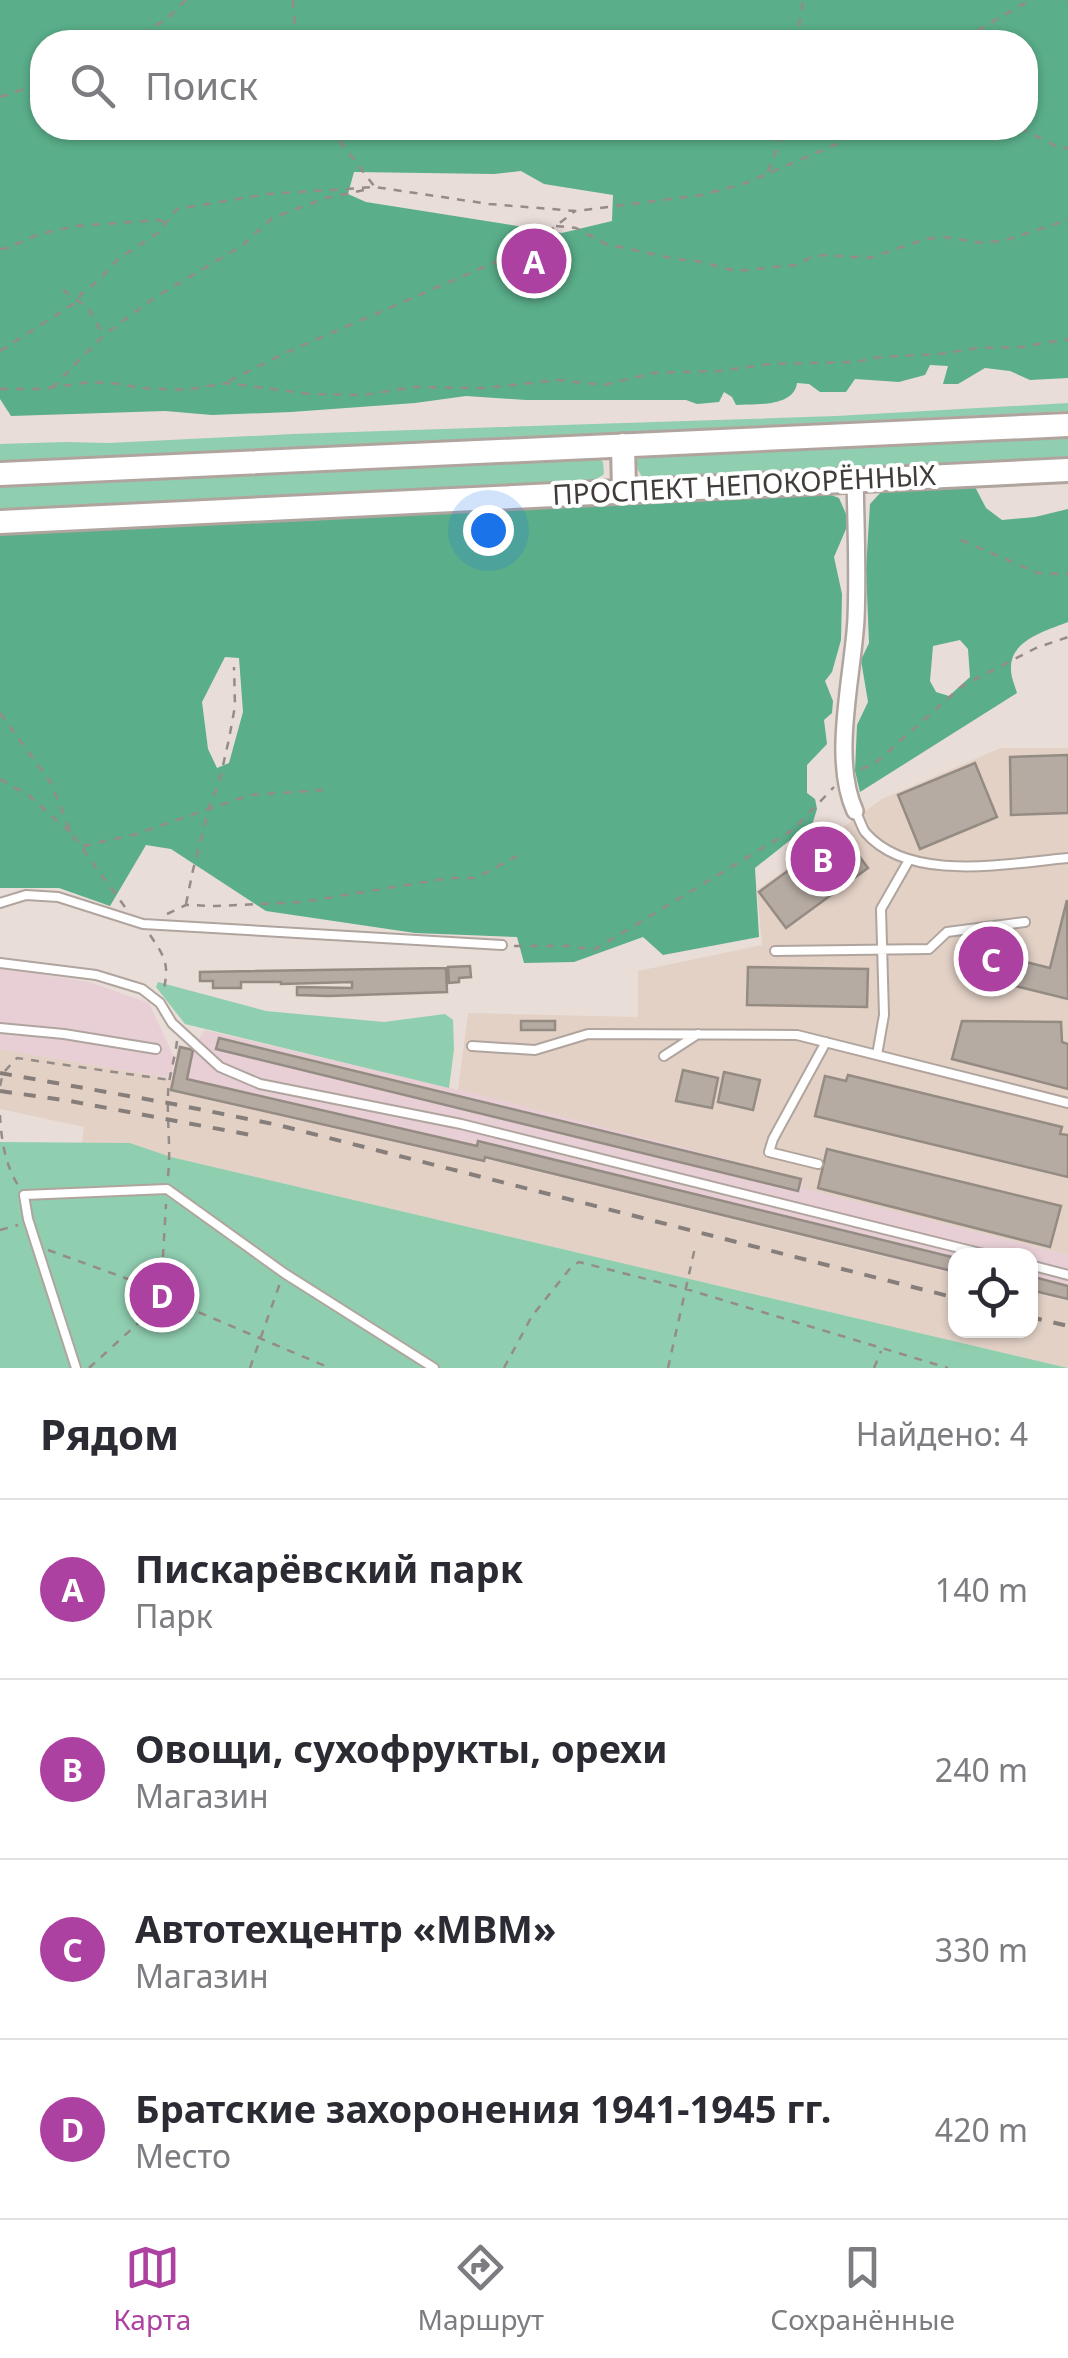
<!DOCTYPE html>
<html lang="ru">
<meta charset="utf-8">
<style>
body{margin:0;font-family:"Noto Sans",sans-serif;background:#f2f2f3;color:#2b2b33}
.controls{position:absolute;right:30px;bottom:30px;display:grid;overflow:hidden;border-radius:20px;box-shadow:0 2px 8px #0004}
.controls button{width:90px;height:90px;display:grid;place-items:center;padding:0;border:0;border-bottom:2px solid #e1e1e2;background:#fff;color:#2b2b33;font:50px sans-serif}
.you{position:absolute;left:488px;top:530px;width:35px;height:35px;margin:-25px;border:8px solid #fff;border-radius:50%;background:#1a73e8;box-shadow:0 0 0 15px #1a73e833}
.badge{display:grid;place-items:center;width:65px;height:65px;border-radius:50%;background:#ad41a1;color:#fff;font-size:32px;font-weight:700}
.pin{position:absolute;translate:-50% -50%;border:5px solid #fff;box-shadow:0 2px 10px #0006}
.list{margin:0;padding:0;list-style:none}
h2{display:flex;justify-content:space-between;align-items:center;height:130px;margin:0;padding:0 40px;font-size:42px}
h2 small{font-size:32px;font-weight:400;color:#7c7c81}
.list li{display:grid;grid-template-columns:65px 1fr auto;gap:30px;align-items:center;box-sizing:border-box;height:180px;padding:0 40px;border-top:2px solid #e1e1e2}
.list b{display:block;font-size:38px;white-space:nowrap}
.list p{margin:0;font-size:32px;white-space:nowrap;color:#7c7c81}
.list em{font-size:32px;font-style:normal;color:#7c7c81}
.icon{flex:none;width:55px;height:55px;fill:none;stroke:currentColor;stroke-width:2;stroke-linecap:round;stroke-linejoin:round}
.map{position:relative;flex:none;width:1068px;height:1368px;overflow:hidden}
.search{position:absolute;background:#fff;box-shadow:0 2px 8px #0004;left:30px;right:30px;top:30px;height:110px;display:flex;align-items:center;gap:25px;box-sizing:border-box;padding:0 35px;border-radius:40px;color:#7c7c81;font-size:38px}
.sheet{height:850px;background:#fff}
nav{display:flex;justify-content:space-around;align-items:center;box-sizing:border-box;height:140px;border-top:2px solid #e1e1e2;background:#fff;font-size:28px;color:#7c7c81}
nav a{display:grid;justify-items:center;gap:5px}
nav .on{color:#ad41a1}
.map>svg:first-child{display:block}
.built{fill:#e3d1c6}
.industrial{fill:#e8cfd6}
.green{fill:#90ceb0}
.forest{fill:#5aae89;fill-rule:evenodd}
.building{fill:#b5aba3;stroke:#948b83;stroke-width:2.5}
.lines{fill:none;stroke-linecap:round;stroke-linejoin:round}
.service-casing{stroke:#b0a59e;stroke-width:12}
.minor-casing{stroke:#b0a59e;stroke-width:20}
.primary-casing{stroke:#b0a59e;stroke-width:28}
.path{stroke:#958c88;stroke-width:2.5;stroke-dasharray:8 8;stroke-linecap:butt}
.service{stroke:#fff;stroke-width:8}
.minor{stroke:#fff;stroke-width:15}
.primary{stroke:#fff;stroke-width:22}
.rail{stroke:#867e7a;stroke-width:4;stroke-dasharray:12 12;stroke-linecap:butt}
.labels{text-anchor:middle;stroke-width:8;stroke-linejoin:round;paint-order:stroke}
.street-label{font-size:28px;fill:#413c39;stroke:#fff}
</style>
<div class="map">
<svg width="1068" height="1368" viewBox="0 0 1068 1368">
<rect width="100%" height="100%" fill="#e9ddd7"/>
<path class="built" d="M1001 748H1068V1255L801 1188 803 1179 458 1090 468 1013 638 1017V971L762 945 757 890 882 799Z
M0 1049 171 1078V1091L484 1163 486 1159 955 1274 956 1330H1030L1031 1292 1068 1301V1368L171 1157 130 1143 82 1144 84 1127 0 1109Z"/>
<path class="industrial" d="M0 968 89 982 149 1003 174 1057 172 1076 178 1045 192 1048 205 1030 484 1096 803 1179 802 1188 1068 1255V1301L1031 1292 1030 1256H956L955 1274 487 1159 485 1163 170 1091 172 1078 0 1049Z"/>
<path class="green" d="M1068 403V411L0 462V444L65 442 108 443 293 434 836 416Z
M1068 433V459L649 479 642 477 636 466 637 460 642 455Z
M599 458 603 462 604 474 594 481 0 510V484Z
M158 982 266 1011 384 1022 445 1014 453 1020 454 1049 449 1088 185 1024 156 987Z
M0 1142 130 1143 171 1157 1068 1368H0Z"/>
<path class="forest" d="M0 0H1068V378L1030 380 1010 371 985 368 958 384H943L948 366 930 365 925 375 899 382 855 379 846 392H820L809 384 797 383C794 407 756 404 736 405L732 397 724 392 719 402 697 404 686 400H526L466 396 415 403 291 412 212 415 165 411 11 416 0 399ZM42 42H1026V128H42ZM521 171 544 184 613 195 612 221 562 233 366 202 348 194 354 172 494 174Z
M974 485 986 508 1002 520 1035 517 1068 509V622C1046 631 1009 640 1011 670 1011 677 1015 686 1017 693L860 792 855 771 857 725 868 702 861 660 869 643 866 569 870 504 882 491 891 489ZM960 640 968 649 970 677 949 696 936 692 930 681 933 646Z
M823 492 839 498 846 514V529L834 557 842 594 841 640 832 672 825 681 833 701 832 713 824 720 827 744 807 765V793L815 799 817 809 813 822 755 868 759 937 663 955 643 937 574 962 524 963 517 937 415 933 266 911 171 849 146 845 110 906 59 888H0V533ZM225 657 239 658 243 712 229 763 217 768 208 749 202 702Z"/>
<path class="building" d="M1068 755V813L1011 815 1010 757Z
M975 763 997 817 920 849 898 795Z
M841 832 868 868 786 928 759 892Z
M1067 900 1068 999 967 974 973 949 1050 968Z
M470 966 471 977 459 978V982L449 983 448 967Z
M748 967 868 969 867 1007 747 1005Z
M446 968 447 992 328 996 297 995V987L352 988V982L281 984V982H241V988H213V981H200V972Z
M521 1021H555V1030H521Z
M962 1021 1061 1022 1062 1042 1068 1044V1089L952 1059Z
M219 1038 801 1179 798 1191 216 1049Z
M180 1047 193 1050 187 1079 477 1146 478 1141 956 1258V1272L485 1157 484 1161 171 1090Z
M683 1070 718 1078 712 1108 676 1101Z
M724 1072 760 1080 753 1110 718 1102Z
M848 1075 1062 1127 1060 1134 1068 1135V1177L815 1116 825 1076 846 1081Z
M827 1149 1061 1206 1050 1247 818 1188Z
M1030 1276 1068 1286V1299L1030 1290Z"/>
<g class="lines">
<defs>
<path id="service" d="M855 811C859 817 861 826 865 832 909 884 1009 863 1068 858
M0 903 26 895 58 897 143 924 502 945
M775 951 929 949 947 932 1025 922
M0 963 96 975 142 989 160 1003 172 1023 220 1067 260 1084 461 1124 992 1256
M0 1028 64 1034 156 1049
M472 1046 535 1050 588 1034 797 1035 1068 1103
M877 1055 884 1015 881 909 909 860
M664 1056 698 1034
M818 1164 769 1152 773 1139 826 1042
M1030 1265 1068 1275
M76 1368 28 1219 24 1195 167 1189 284 1273 434 1368"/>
<path id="minor" d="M855 480C856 527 858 573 856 619 853 676 831 759 855 811"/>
<path id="primary" d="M623 445 624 491
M0 474 1068 425
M0 522 1068 470"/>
</defs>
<use href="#service" class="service-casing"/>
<use href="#minor" class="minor-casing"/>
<use href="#primary" class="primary-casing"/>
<path class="path" d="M293 0 296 42
M1068 0V1
M128 42 168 18 186 0
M797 42 803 0
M966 42 975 32 1030 0
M0 97 42 83
M330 128 374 186
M1020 128 1060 148H1068
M768 172 785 128
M556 226 576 228 606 244 676 259 697 261 736 271 796 265 812 257 824 255 870 258 925 239 944 237 983 243 1006 240 1068 220
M0 249 8 248 39 234 76 226 159 220 165 222
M63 290 88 308 103 334
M0 351 78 301 81 294 99 280 118 259 159 232 177 209 268 194 375 187 489 204 576 211 702 195 746 183 837 144 866 128
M229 381 285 353 528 248 575 211
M52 388 104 335 151 300 243 245 272 218 326 198 369 189
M0 389H41L90 382 122 384 139 388 186 390 226 383 310 394 363 395 415 387 485 388 558 380 604 385 653 373 719 371 770 364 855 362 880 357 940 354 977 348 1021 347 1068 339
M961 540 1038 573 1068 574
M0 713 51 783 71 833 125 907
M861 769 873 765 962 686 1036 648 1068 637
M0 779 28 795 70 832
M83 846 133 835 250 795 323 790
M186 904 193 870 209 808 219 783 229 739 235 706 234 667
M167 914 186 905 216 906 303 902 449 878H476L517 856
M150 935C165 957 170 965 163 992
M514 946H570L594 950 794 829 834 787
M0 1086 3 1073 17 1058 170 1080
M0 1115C1 1138 5 1165 18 1185
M168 1176C171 1149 167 1123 168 1096 168 1078 175 1059 177 1041
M0 1230 18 1225
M48 1250 139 1283
M139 1296a23 23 0 1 1 46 0a23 23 0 1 1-46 0Z
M162 1273 166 1204
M184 1306 330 1368
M89 1368 147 1315
M250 1368 280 1283
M504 1368 532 1316 572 1266 579 1262 686 1289 948 1368
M668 1368 696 1243
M874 1368 881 1351"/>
<use href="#service" class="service"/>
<use href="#minor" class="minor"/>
<use href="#primary" class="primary"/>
<path class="rail" d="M0 1073 168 1103 278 1125 956 1298
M0 1091 70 1101 256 1136
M1030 1317 1068 1326"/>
</g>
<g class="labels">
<g class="street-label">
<text transform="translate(744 485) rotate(-3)" y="10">ПРОСПЕКТ НЕПОКОРЁННЫХ</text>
</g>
</g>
</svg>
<div class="controls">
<button><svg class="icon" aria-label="locate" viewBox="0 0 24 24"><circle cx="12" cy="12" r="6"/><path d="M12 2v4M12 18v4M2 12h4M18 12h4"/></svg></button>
</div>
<div class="you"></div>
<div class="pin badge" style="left:534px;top:261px">A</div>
<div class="pin badge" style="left:823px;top:859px">B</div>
<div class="pin badge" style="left:991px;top:959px">C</div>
<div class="pin badge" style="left:162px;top:1295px">D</div>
<div class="search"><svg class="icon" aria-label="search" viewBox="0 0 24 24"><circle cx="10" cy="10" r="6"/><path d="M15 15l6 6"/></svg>Поиск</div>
</div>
<section class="sheet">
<h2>Рядом<small>Найдено: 4</small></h2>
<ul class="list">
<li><span class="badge">A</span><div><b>Пискарёвский парк</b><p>Парк</p></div><em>140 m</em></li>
<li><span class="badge">B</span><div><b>Овощи, сухофрукты, орехи</b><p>Магазин</p></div><em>240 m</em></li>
<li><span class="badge">C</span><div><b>Автотехцентр «МВМ»</b><p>Магазин</p></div><em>330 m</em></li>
<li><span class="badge">D</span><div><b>Братские захоронения 1941-1945 гг.</b><p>Место</p></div><em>420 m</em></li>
</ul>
</section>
<nav>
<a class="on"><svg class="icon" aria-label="map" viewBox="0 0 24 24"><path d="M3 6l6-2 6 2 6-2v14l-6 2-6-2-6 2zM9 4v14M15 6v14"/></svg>Карта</a>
<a><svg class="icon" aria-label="directions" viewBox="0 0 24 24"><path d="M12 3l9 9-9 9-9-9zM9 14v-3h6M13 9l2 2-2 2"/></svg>Маршрут</a>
<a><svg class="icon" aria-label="saved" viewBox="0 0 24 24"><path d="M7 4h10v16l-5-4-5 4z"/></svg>Сохранённые</a>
</nav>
